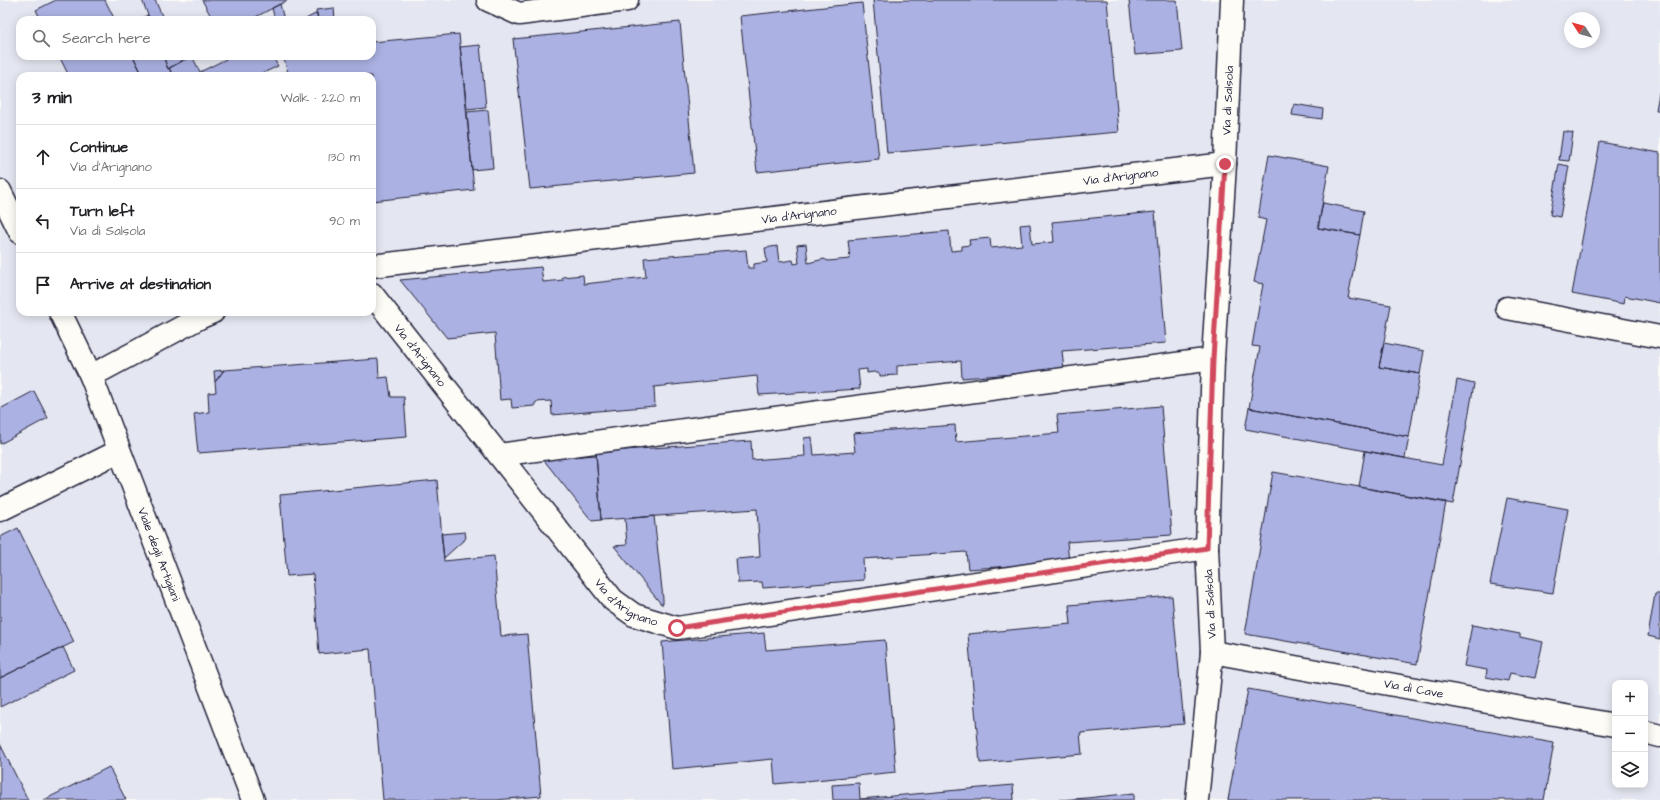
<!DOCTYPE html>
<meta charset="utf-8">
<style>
body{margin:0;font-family:"Architects Daughter",sans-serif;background:#f6f6f6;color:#202124}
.controls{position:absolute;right:12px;bottom:12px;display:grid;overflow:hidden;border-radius:8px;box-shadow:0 2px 10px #0003}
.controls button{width:36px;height:36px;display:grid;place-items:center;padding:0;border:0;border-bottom:1px solid #e0e0e0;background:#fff;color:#202124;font:20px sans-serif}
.compass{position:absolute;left:1564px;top:12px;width:36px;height:36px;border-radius:50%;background:#fff;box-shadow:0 2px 10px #0003;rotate:306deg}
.stop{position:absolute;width:12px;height:12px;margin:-9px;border:3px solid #d1495b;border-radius:50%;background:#fff}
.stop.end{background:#d1495b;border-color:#fff;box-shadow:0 1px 4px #0008}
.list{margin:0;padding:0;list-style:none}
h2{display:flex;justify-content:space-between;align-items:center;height:52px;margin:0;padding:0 16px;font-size:17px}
h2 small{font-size:13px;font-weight:400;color:#757577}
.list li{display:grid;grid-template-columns:26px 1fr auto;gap:12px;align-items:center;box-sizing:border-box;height:64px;padding:0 16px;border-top:1px solid #e0e0e0}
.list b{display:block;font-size:15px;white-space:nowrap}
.list p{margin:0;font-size:13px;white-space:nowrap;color:#757577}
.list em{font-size:13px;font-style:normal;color:#757577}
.icon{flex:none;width:22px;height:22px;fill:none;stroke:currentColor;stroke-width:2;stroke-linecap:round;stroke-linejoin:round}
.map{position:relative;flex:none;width:1660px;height:800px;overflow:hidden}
.search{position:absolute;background:#fff;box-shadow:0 2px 10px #0003;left:16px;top:16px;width:360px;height:44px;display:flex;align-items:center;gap:10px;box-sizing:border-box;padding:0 14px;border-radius:12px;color:#757577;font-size:15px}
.panel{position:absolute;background:#fff;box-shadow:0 2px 10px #0003;left:16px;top:72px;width:360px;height:244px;border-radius:12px}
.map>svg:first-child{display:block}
.built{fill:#e4e6f1;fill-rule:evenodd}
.building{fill:#abb1e2;stroke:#22223b}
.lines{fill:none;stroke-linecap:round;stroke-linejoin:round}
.minor-casing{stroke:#22223b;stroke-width:25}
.minor{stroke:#fdfcf7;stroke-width:22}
.route{stroke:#d1495b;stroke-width:5}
.labels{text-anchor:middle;stroke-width:3.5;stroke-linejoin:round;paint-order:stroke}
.street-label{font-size:12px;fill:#22223b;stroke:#fdfcf7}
</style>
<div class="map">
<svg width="1660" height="800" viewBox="0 0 1660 800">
<rect width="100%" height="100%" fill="#fdfcf7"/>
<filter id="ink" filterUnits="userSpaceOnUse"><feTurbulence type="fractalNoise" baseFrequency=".025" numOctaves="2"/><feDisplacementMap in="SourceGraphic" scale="8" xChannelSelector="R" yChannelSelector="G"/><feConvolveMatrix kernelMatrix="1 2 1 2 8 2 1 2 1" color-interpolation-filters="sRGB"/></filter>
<g filter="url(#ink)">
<path class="built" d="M0 0H1660V800H0ZM1570 18H1594V42H1570ZM20 20H372V56H20ZM20 76H372V312H20ZM1615 683H1645V785H1615Z"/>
<path class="building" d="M56 0H105L115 20H41L36 10Z
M142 0H155L164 20H150Z
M202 0H288L250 20H213Z
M873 0H1107L1119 132 887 153Z
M1129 0H1177L1182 51 1135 55Z
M862 3 879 159 757 172 740 16Z
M280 4 284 20H275L272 8Z
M334 8 335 20H318L316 10Z
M317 13 318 20H304Z
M148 15 150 20H137Z
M680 22 694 173 530 189 513 39Z
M459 34 474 190 372 201V76H289L283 56H372V42Z
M480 45 486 107 467 109 460 47Z
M59 56H133L143 76H69Z
M133 56H163L168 69 169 68 173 76H143Z
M163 56H180L182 61 168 69Z
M192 56 200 72 232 56H272L278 66 257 76H173L169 68Z
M1660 88V110H1656Z
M1294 104 1323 109 1322 119 1292 115Z
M488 110 493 168 472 170 467 112Z
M1563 131 1573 133 1569 161 1559 160Z
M1600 142 1660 153V303L1625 296 1624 304 1572 294Z
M1269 155 1329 166 1318 228 1360 235 1348 298 1391 305 1379 367 1420 374 1409 437 1249 408 1260 347 1252 346 1263 284 1254 282 1266 220 1258 218Z
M1559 164 1569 166 1560 217 1550 215Z
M1323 203 1364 211 1360 235 1318 228Z
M1155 212 1166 343 1062 351 1064 370 962 378 961 361 897 366V375L880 376V374L874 372 867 373V369L858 370 860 389 759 395 757 376 654 387 655 406 552 415 551 401 536 402 534 406 512 408 511 399 500 400 495 333 447 338 400 280 541 267 543 282 563 280 562 277 583 275 584 284 646 277 644 258 746 250 748 268H754V264L767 262 765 248 777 246 779 262 793 260 794 264 799 263 797 245 806 244 808 263 824 259 828 261 850 259 848 240 949 231 951 251 962 250V246L970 245 969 240 990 238 991 248 1022 245 1020 225 1030 224 1032 244 1054 242 1052 222Z
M1384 343 1424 351 1420 374 1379 367Z
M378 359 379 378 388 377 391 397H404L407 437 198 453 194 414 209 412 208 393 216 392 215 382 224 370Z
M224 370 215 382 214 371Z
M1457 380 1474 384 1453 504 1359 487 1365 451 1442 465Z
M34 391 48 418 0 444V409Z
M1161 406 1172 535 1067 542 1069 562 968 569 966 552 863 559 864 580 763 588 762 582 738 583 736 559 760 557 757 509 601 520 596 452 751 441 752 460 805 456 804 438 812 437 814 455 855 452 853 433 955 425 956 442 1059 433 1057 415Z
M1249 408 1409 437 1405 458 1245 429Z
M596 455 601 520 592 521 543 459Z
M1273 472 1446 502 1417 664 1245 634Z
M437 480 444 561 494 556 501 636 527 634 541 796 496 800H383L370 649 319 654 313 574 287 576 280 495Z
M1507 498 1568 509 1553 593 1490 584Z
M654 516 663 599V604H661L614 546 627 545 625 519Z
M18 528 74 642 0 678V537Z
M465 532 466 538 444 558 441 534Z
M1655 594H1660V639L1648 636Z
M1172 596 1184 724 1080 733 1082 754 980 763 968 634 1071 624 1069 605Z
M1472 625 1520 634V637L1543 642 1535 678 1510 673 1508 681 1486 677 1487 670 1464 666Z
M764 633 766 650 885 640 896 772 775 784 773 759 672 769 662 642Z
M63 647 74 670 0 707V678Z
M1248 689 1554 743 1544 800H1228Z
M0 744 28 800H0Z
M109 767 126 800H44Z
M859 783 860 799 1013 785 1014 800H833L832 785Z
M1134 793V800H1059L1087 798Z"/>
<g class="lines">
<defs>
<g id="minor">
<path d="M488 0 519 14 627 0"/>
<path d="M0 191 20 232"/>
<path id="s1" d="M372 266 1225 164"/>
<path id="s2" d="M372 294 613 600 634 615 677 628 1207 548"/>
<path d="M1507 308 1660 337"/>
<path id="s3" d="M60 312 91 376 253 800"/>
<path d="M91 376 199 318 213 312"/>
<path d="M499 455 1213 359"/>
<path d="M0 510 119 451"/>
<path id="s4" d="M1212 652 1615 725"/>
<path d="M1645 732 1660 736"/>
<path id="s5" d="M1197 800 1212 652 1207 548 1213 359 1225 164 1232 0"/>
</g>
</defs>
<use href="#minor" class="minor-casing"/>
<use href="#minor" class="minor"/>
</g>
</g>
<g class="lines" filter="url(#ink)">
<path class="route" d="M677 628 1207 548 1213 359 1225 164"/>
</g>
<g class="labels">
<g class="street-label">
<text dy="4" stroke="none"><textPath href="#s5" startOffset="701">Via di Salsola</textPath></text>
<text dy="4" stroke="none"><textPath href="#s1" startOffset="754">Via d'Arignano</textPath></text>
<text dy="4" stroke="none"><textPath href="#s1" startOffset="430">Via d'Arignano</textPath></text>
<text dy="4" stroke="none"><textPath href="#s2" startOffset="78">Via d'Arignano</textPath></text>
<text dy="4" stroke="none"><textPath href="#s3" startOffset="262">Viale degli Artigiani</textPath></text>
<text dy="4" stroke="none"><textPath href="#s2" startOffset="402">Via d'Arignano</textPath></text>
<text transform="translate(1210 604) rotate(-93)" y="4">Via di Salsola</text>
<text dy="4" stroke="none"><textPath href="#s4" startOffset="205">Via di Cave</textPath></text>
</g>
</g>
</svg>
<div class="controls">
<button>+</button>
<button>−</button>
<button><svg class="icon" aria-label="layers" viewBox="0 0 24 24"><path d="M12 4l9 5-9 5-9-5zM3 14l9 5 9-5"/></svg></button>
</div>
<svg class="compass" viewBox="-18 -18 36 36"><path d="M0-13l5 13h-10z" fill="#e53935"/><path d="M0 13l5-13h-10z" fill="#757577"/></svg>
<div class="stop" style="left:677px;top:628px"></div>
<div class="stop end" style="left:1225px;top:164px"></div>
<div class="search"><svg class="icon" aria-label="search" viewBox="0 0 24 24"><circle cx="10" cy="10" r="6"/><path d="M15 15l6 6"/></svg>Search here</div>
<section class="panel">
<h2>3 min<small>Walk · 220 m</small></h2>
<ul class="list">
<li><svg class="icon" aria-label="ahead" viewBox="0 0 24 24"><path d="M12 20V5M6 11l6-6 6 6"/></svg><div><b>Continue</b><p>Via d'Arignano</p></div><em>130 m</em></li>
<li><svg class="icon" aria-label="left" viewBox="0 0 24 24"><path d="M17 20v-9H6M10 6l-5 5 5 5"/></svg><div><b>Turn left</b><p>Via di Salsola</p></div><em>90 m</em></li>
<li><svg class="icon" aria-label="arrive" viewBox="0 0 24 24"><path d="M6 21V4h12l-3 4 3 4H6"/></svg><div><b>Arrive at destination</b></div></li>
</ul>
</section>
</div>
